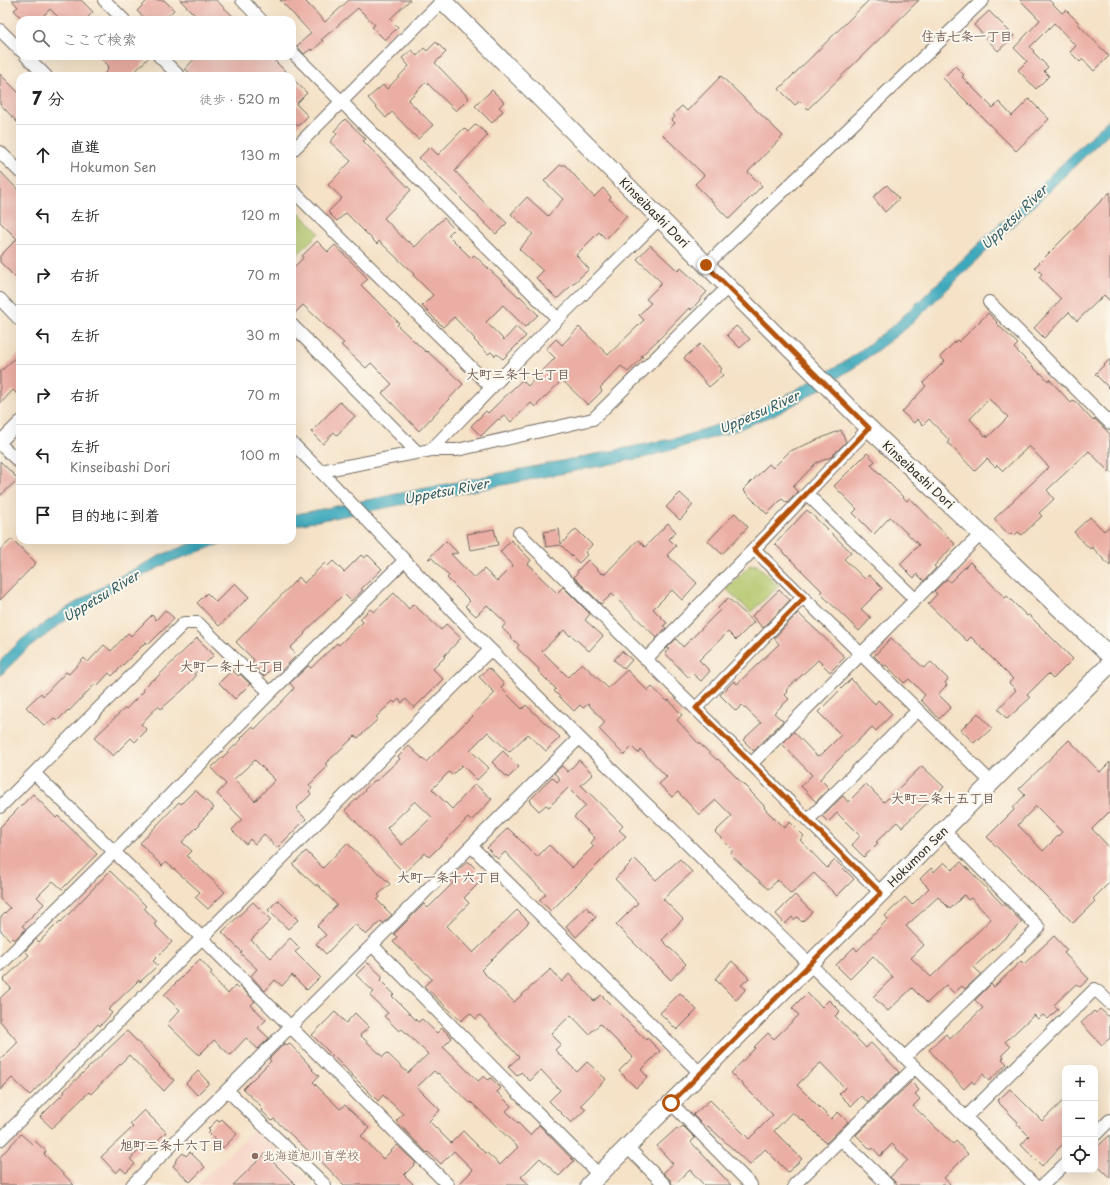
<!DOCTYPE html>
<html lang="ja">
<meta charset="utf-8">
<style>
body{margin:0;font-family:"Playpen Sans","Klee One",sans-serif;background:#f6f6f6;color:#222}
.controls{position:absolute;right:12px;bottom:12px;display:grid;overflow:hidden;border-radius:8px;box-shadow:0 4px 16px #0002}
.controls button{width:36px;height:36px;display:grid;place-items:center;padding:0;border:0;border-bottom:1px solid #e0e0e0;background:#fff;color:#222;font:20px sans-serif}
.stop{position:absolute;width:12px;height:12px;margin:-9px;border:3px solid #b45309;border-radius:50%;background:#fff}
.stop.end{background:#b45309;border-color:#fff;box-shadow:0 1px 4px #0008}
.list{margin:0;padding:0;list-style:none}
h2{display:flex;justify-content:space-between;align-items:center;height:52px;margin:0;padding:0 16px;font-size:17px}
h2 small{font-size:13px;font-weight:400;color:#767676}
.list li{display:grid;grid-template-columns:26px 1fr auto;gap:12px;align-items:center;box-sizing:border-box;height:60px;padding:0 16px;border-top:1px solid #e0e0e0}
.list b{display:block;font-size:15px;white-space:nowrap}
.list p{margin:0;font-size:13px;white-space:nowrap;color:#767676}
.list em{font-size:13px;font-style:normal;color:#767676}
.icon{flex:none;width:22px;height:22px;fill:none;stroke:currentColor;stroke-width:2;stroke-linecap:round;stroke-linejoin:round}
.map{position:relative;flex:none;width:1110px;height:1185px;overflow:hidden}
.search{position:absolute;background:#fff;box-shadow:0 4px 16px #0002;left:16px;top:16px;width:280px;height:44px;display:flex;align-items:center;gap:10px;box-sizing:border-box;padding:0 14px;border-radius:12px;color:#767676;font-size:15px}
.panel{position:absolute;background:#fff;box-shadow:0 4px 16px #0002;left:16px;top:72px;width:280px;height:472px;border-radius:12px}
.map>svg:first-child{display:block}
.built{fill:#f6d2c3}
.green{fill:#b0c467;stroke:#6e7849}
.water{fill:#3ca9bc;stroke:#346a74}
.building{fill:#ebaea4;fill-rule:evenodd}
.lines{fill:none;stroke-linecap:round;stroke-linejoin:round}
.street-casing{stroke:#726b62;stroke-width:14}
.secondary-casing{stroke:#726b62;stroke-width:19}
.street{stroke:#fff;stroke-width:12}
.secondary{stroke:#fff;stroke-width:17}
.route{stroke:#b45309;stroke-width:5}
.education-dot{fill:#8d6e63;stroke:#fbf7ec;stroke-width:1.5}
.labels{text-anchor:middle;stroke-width:4;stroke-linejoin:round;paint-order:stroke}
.street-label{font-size:12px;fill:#2b2b2b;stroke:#fbf7ec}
.education-label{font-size:12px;fill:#785e54;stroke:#fbf7ec;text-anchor:start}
.neighbourhood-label{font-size:13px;font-weight:bold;fill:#6e5955;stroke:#fbf7ec}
.water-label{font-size:13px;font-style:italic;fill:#325d65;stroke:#fbf7ec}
</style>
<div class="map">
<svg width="1110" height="1185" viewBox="0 0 1110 1185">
<rect width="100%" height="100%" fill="#fbf7ec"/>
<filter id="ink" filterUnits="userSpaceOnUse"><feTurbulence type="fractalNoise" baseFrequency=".025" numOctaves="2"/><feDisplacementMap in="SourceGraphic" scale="8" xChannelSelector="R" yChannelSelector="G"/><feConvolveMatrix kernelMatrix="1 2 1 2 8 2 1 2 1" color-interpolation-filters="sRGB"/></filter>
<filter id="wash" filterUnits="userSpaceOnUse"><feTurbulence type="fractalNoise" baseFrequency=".012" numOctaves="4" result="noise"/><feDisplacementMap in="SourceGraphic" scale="16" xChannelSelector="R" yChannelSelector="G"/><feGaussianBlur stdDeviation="0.9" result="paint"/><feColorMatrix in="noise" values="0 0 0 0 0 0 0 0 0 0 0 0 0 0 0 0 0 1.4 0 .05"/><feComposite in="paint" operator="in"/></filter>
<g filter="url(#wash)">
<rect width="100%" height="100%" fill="#f5e2c7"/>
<path class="built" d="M256 1128 313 1185H197Z"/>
<path class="green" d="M292 205 319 233 292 260Z
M750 565H757L779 586 751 612 726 589Z"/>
<path class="water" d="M1110 118V132L908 327 855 367 809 396 779 413 732 432 647 457 292 526V515L681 437 754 412 785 396 849 359 895 324Z
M200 540H231L170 562 115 590 70 617 26 650 0 676V661L21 640 65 609 113 580 161 555Z"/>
<g id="blocks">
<path class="building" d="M12 0H81L93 12 85 20H61L50 9 39 20H23L14 10 18 7Z
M148 0H164L174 10 164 20H147L137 11Z
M180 0H216L237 20H200Z
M280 0H308L306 2 325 22 349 0H410L390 19 398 27 385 40 372 27 375 25 358 8 321 40 323 41 312 51 311 49 304 54 297 46 311 33Z
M869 0H919L808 109 800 101 795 105 779 89Z
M1020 0H1049L1062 13 1066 10 1079 23 1078 24 1109 56 1094 71 1083 59 1080 62 1070 52 1076 46 1054 23 1030 47 1034 51 1033 52 1048 67 1044 71 1049 76 1036 89 1018 70 1027 61 1014 48 1040 20Z
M989 11 1014 36 998 51 974 25Z
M436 42 446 52 435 63 469 98 456 111 426 82 408 100 433 125 418 139 392 112 386 118 368 98 383 85 387 89 409 66 402 58 412 50 417 56 424 48 427 51Z
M98 56H150L131 76H102L108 70 107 68 109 66Z
M197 56H270L290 76H194L185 69Z
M955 66 964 75 962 77 993 108 999 102 1012 116 1029 99 1049 119 1016 151 943 78Z
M0 74 20 94V125L0 104Z
M721 76 783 136 748 172 762 186 729 219 695 184 704 175 663 135 675 123 672 120 675 117 673 114 682 106 687 111Z
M292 78 307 93 296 104 308 116 298 126 292 121Z
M492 90 504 102 499 107 503 111 492 123 475 106Z
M345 119 366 139 363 141 411 190 384 218 407 242 408 241 415 247 436 225 444 218 454 229 448 235 471 258 474 255 519 297 520 296 538 315 525 327 503 305 486 322 504 340 516 327 526 336 503 359 497 354 495 356 491 352 488 354 474 340 475 339 454 317 443 327 422 306 433 295 413 275 414 274 379 241 377 244 346 213 337 221 328 212 342 198 328 185 351 161 330 142 337 134 334 131Z
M476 124 488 135 455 171 490 209 491 208 507 223 496 234 461 199H462L419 158 430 147 438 155 464 128 468 132Z
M560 165H565L594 197 603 188 611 197 609 199 627 216 606 239 599 232 576 255 589 269 557 299 536 278 543 271 519 249 533 234 511 214 527 197 548 216 563 199 544 181Z
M0 171 20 192V282L0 262V256L17 239 0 222Z
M887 185 899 199 885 212 873 197Z
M1110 192V301L1104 295 1077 321 1069 312 1044 338 1034 328 1061 299 1039 277 1042 274 1035 267Z
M317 241 328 252 335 245 368 279 361 285 399 323 397 325 426 352 427 351 463 384 419 431 382 393 392 384 371 363 366 368 341 345 344 343 303 305 292 316V269L303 258 302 256Z
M650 245 678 271 681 268 707 292 691 310 689 308 661 337 641 356 643 357 628 372 621 366 600 388 602 391 588 405 562 380 535 407 531 403 511 422 505 415 499 420 498 419 481 436 471 426 486 411 488 413 522 380 528 386 555 358 546 349 556 339 562 345 579 327 608 355 644 320 639 315 651 303 646 299 662 283 637 259Z
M988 313 997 322 996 323 1018 344 1014 348 1040 374 1041 373 1048 381 1049 379 1071 403 1074 400 1093 421 1095 419 1110 434V473L1089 451 1047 490 1054 499 1039 513 1042 516 1022 535 1018 532 1014 536 1011 533 1009 535 994 519 1049 467 1029 446 1003 471 997 465 995 467 987 459 975 471 948 443 949 440 929 419 923 425 917 419 914 423 902 412 926 386 923 383 945 361 940 357 957 340 959 342ZM989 399 1008 417 988 437 986 435 985 436 970 419Z
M736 326 750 339 740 348 727 335Z
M700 344 722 369 719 371 723 375 709 387 684 358Z
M20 353V397L13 390 0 404V372Z
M1110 359V389L1095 374Z
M340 402 355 416 337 435 334 432 323 444 311 432Z
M841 430 846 442 831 457 816 463 793 487 798 492 787 503 782 499 767 514 743 490 769 464 773 468 790 451Z
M867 453 875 461 871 465 907 501 910 498 955 544 934 566 936 568 924 581 917 574 914 578 900 564 919 545 890 517 874 534 853 513 857 509 834 486Z
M0 461 18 479 0 496Z
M680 493 693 505 680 520 666 507Z
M807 510 851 552 844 559 865 579 869 575 882 588 861 609 871 618 859 631 820 593 822 591 775 544Z
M735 513 748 527 722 554 708 541Z
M1090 517 1104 531 1110 526V566L1092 547 1090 549 1074 532Z
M668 523 676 532 669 539 676 546 667 555 697 583 682 600 672 590 653 609 667 623 663 626 666 628 657 638 612 594 601 604 574 577 578 572 577 571 588 560 602 574 604 573 605 574 638 540 645 547Z
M494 529 498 545 470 550 467 534Z
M559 529 561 544 576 529 592 545 585 552 587 555 579 563 561 545 546 547 544 532Z
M12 539 36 563 0 600V550Z
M511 540 531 560 528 564 534 569 533 570 557 593 563 587 590 614 585 620 603 636 589 651 571 635 570 636 564 630 542 651 568 677 582 663 608 688 627 670 648 691 652 687 667 701 669 700 682 715 677 720 699 744H700L717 760 718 759 751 792 765 807 764 808 784 828 790 822 804 836 800 840 827 868 835 860 854 879 837 896 814 873 791 894 778 880 768 889 730 854 733 850 715 832 732 816 716 800 699 815 678 792 672 797 659 784 667 777 641 750 638 753 632 747 624 755 599 729 605 722 588 704 583 708 580 705 574 711 554 691 556 689 538 671 539 669 517 648 519 645 502 628 506 623 487 605 476 616 465 606 470 601 447 578 449 576 432 558 428 559 446 541 458 553 451 554 474 578 484 569 497 581 513 565 500 552Z
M361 555 364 558 368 555 382 569 361 589 363 590 351 601 344 594 304 633 305 634 290 648 297 655 280 672 274 666 264 676 261 673 251 664 254 660 236 642 299 577 304 583 325 563 328 566 333 561 344 572Z
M970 562 1005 598 1007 596 1027 616 1029 615 1073 659 1053 679 1048 674 1027 695 1030 698 1007 719 998 709 1016 690 1009 683 1013 679 971 637 967 641 928 604 937 594 934 591 947 579 950 582Z
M235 583 249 597 219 626 197 603 207 593 216 602Z
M779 590 790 600 763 628 752 616Z
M394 593 409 609 413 604 441 630 446 624 461 638 444 656 445 657 433 669 443 679 414 708 406 699 402 703 399 699 395 703 393 701 376 717 378 719 358 738 355 736 325 764 328 766 309 785 312 788 309 791 311 794 296 809 306 819 277 848 264 834 255 844 250 839 246 844 232 830 242 819 217 794 226 784 211 768 242 739 241 738 252 727 255 729 292 691 294 688 290 683 308 666 311 668 337 643 339 645 363 622 360 619 370 609 374 612ZM255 760 275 780 255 801 234 779Z
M728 598 754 622 736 640 728 632 699 660 710 671 701 681 693 674 689 678 665 653 669 649 667 648 676 639 683 647 720 610 718 608Z
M165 610 174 618 165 628 149 644 146 642 112 676 109 673 97 686 95 684 69 711 68 710 57 721 54 718 45 726 26 707 41 693 43 696 66 672 69 674 84 658 88 662 104 645 111 651 128 633 131 636 152 615 156 620Z
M798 613 845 657 830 672 818 660 786 690 788 692 785 695 789 699 774 713 783 721 754 751 743 740 761 723 742 705 736 711 720 695 734 681 737 684 779 644 774 638Z
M197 638 214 655 194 674 196 676 184 689 161 709 158 706 141 724 147 730 135 742 131 738 113 756 94 738 125 708 126 709 144 691 142 690 153 679 154 680Z
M891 638 924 668 931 662 948 679 945 683 947 685 938 694 951 707 939 719 921 700 925 695 909 679 904 683 886 665 884 666 874 656Z
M622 651 632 660 624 669 614 660Z
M489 668 504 684 501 688 522 709 526 705 560 737 546 751 528 734 509 752 488 732 470 750 489 768 477 780 462 765 452 775 449 772 432 789 452 809 475 784 492 799 471 821 468 818 429 857 425 853 404 873 345 810 365 791 364 790 375 780 376 781 400 759 398 757 409 746 426 762 472 716H471L495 693 479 677ZM415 801 432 817 402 845 387 828Z
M232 670 238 676 240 674 250 684 235 699 219 683Z
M851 679 875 704 878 700 892 714 876 731 872 727 831 767 820 779 829 788 816 802 801 786 812 775 782 744 794 732 817 756 818 755 820 756 841 735 818 712Z
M978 713 992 728 979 740 978 739 974 743 961 730Z
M1069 740 1100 772 1110 762V811L1092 829 1110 848V882L1093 899 1095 901 1073 923 987 837 1014 810 1013 808 1025 795 1019 789ZM1036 806 1062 832 1043 851 1018 825Z
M503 751 519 767 508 778 492 762Z
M579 760 593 774 581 785 623 826 619 830 626 836 551 911 539 900 546 894 505 852 498 859 487 848 508 828 537 857 549 845 572 868 594 846 591 843 595 838 574 817 586 806 568 788 549 807 546 805 539 811 529 801 552 777 557 782 560 779 554 773 562 766 568 772Z
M922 766 944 787 902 827 897 822 876 842 878 843 864 857 852 845 860 836 837 813 828 822 822 816 843 796 848 802 866 784 884 802Z
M195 790 214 808 200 822 201 823 182 842 192 851 187 856 225 892 208 909 195 897 200 892 166 862 162 866 140 843 179 802 181 804Z
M33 794 56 818 58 816 97 854 62 889 53 881 37 897 44 904 22 926 26 929 14 940 12 938 10 940 0 930V918L10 908 0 899V827Z
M347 843 390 884 378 895 380 897 377 900 392 915 383 923 381 921 366 935 355 924 326 954 316 944 326 935 317 926 337 905 317 884 316 886 293 865 306 851 323 868Z
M635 859 656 880 680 859 692 872 663 899 683 919 662 940 686 964 671 980 616 925 638 903 615 879Z
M468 861 482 875V880L464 898 469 903 447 926 473 953 517 910 529 922 481 970 514 1002 551 969 562 982 569 974 594 1001 601 995 646 1040 647 1038 660 1051 641 1070 648 1077 636 1088 619 1071 633 1057 600 1024 589 1034 571 1015 551 1034 561 1044 555 1050 577 1072 587 1062 606 1079 581 1105 586 1109 571 1123 549 1101 560 1090 541 1070 530 1081 521 1072 517 1076 508 1067 519 1057 480 1015 476 1019 470 1013 461 1021 424 986 432 979 393 942 397 937 394 934 424 904 428 908 453 883 449 879Z
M944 862 952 870 961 862 1003 905 1004 904 1022 922 974 967 981 974 965 989 962 986 954 993 946 985 927 1003 912 988 888 1011 873 997 893 977 873 956 850 979 836 965 854 947 857 951 888 919 885 916 905 897 912 905 929 888 920 879 931 868 934 872ZM964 895 968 900 971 898 991 919 931 977 911 958 924 945 906 926 938 897 950 909Z
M110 871 146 906 144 908 157 922 154 924 172 942 153 961 158 965 140 982 139 980 108 1010 112 1013 100 1026 98 1024 30 1095 12 1078 0 1090V1060L18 1042 0 1021V998L11 988 3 980 29 955 25 951 36 939 39 942 60 921 61 922Z
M795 895 812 912 802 922 797 917 794 920 792 917 785 924 776 914Z
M278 900 298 920 288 929 268 910Z
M253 902 271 920 251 940 271 958 290 938 300 948 295 952 320 977 307 990 292 975 282 986 275 980 265 991 251 976 257 969 240 953 242 952 222 932Z
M586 907 596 917 576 937 566 926Z
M1054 936 1067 950 1064 953 1089 979 1080 987 1076 984 1054 1005 1058 1009 1048 1019 1043 1015 1038 1019 1034 1015 1005 1042 1010 1047 1002 1055 1004 1057 1002 1059 1007 1064 989 1081 983 1074 974 1084 972 1081 964 1089 929 1050 946 1034 950 1039 983 1008 975 1000 991 984 994 987 1021 961 1024 964Z
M200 959 212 972 210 974 228 994 235 986 238 989 240 987 255 1001 251 1005 266 1020 258 1028 269 1038 258 1049 246 1038 230 1055 214 1040 199 1055 167 1024 180 1010 164 995Z
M732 961 749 978 741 985 746 989 736 1000 715 979Z
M368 963 383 977 380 980 394 994 392 996 418 1022 422 1019 437 1033 442 1028 452 1038 443 1047 478 1081 484 1076 488 1080 491 1078 501 1088 497 1092 511 1106 506 1111 530 1135 539 1125 574 1161 559 1176 540 1158 521 1177 530 1185H458L473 1170 454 1151 441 1164 428 1152 427 1153 396 1121 403 1114 383 1095 378 1101 312 1035 335 1012 346 1023 355 1013 369 1027 360 1035 383 1057 387 1053 408 1073 428 1054 402 1029 399 1031 384 1016 388 1013 370 996 374 992 356 975ZM434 1071 437 1074 438 1073 470 1103 471 1102 518 1147 500 1165 486 1152 485 1153 463 1131 451 1143 429 1121 440 1110 417 1087Z
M680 993 697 1010 677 1030 660 1013Z
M807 993 822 1007 829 1000 840 1011 835 1016 866 1048 871 1043 899 1072 868 1102 861 1096 851 1106 839 1094 845 1088 821 1063 819 1064 797 1085 831 1119 838 1112 848 1122 826 1143 802 1119 801 1120 792 1112 774 1131 802 1159 788 1172 765 1149 750 1165 708 1126 706 1128 693 1115 710 1100 749 1139 773 1115 731 1073 755 1048 754 1047 768 1033 774 1039 799 1015 792 1008Z
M1100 1009 1110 1018V1038L1102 1045 1081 1023 1094 1011 1096 1013Z
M127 1031 160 1065 159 1066 174 1080 164 1091 129 1055 91 1094 89 1092 52 1128 40 1117 65 1092 64 1091Z
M285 1043 287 1045 289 1043 313 1069 312 1070 319 1076 313 1082 340 1109 345 1105 369 1128 361 1136 383 1159 397 1145 416 1163 404 1175 414 1185H344L315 1155 314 1156 274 1119 272 1121 261 1110 263 1108 243 1089 271 1061 269 1059Z
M198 1071 209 1083 197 1095 186 1083Z
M911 1082 919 1090 915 1094 920 1099 913 1106 953 1144 956 1141 968 1154 944 1178 951 1185H898L890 1177 908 1160 892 1144 880 1156 873 1148 871 1150 856 1135Z
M1010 1089 1042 1121 1065 1099V1142L1042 1166 1021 1145 1029 1136 1016 1123 1018 1122 997 1101Z
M144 1110 166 1132 152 1146 148 1142 130 1159 135 1164 126 1173 121 1168 116 1173 101 1157 133 1127 130 1124Z
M222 1119 237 1134 223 1148 208 1133 210 1131 208 1129 217 1120 219 1122Z
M683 1126 695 1138 691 1142 731 1185H704L690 1170 674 1185H672L671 1180 663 1173 673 1164 657 1146 677 1128 678 1130Z
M21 1134 32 1144 35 1141 46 1151 44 1154 74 1185H0V1157Z
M1110 1135V1178L1095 1163V1149Z
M190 1152 205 1167 190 1182 173 1166 176 1162 175 1161 183 1153 186 1156Z
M265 1154 296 1185H233Z"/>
</g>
</g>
<g filter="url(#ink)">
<use href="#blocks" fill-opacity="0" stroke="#726b62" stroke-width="1"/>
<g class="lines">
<defs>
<path id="street" d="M104 0 124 20
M242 0 261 20
M0 30 20 50
M292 52 558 319
M26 56 46 76
M159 56 179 76
M292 151 443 0
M0 152 20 172
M292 190 491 387
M706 265 983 0
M0 299 20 320
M989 302 1110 423
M292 325 417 452
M0 442 20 422
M292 443C361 510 424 584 493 652 672 831 854 1006 1034 1185
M0 444 20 463
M431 450 558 319 659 219
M321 471 431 450H457L593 419 728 287
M807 494 915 599
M519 533 881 893
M754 549 992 783
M646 659 754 549 869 428
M696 708 803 597
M751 764 981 534
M34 773 202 938 448 1185
M0 807 184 623H198L270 693
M808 820 918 710
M471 846 701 1074
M372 945 599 1175
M0 965 114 852 270 693 404 561
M905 1057 1039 928 944 831
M227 1090 325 1185
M671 1103 751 1185
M966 1117 1095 989 1110 1003
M1095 1135 1110 1120
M841 1139 888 1185
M0 1140 490 650
M627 1147 665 1185
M132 1185 579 738
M794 1185 915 1067
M1043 1185 1065 1164"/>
<path id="secondary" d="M442 0 869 428 1110 656
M589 1185 1110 664"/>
</defs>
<use href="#street" class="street-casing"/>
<use href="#secondary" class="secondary-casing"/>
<use href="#street" class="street"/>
<use href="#secondary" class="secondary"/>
</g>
</g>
<g class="lines" filter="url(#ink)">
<path class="route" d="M671 1103 881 893 696 708 804 598 754 549 869 428 706 265"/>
</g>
<circle class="education-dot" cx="255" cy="1156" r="4"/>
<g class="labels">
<g class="street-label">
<text transform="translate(654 213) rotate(45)" y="4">Kinseibashi Dori</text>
<text transform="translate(918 475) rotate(43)" y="4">Kinseibashi Dori</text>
<text transform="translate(918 857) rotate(-45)" y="4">Hokumon Sen</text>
</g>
<g class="education-label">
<text x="263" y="1160">北海道旭川盲学校</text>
</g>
<g class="neighbourhood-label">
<text x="967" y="41">住吉七条一丁目</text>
<text x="518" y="379">大町二条十七丁目</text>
<text x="232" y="671">大町一条十七丁目</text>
<text x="943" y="803">大町二条十五丁目</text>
<text x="449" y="882">大町一条十六丁目</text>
<text x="172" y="1150">旭町二条十六丁目</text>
</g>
<g class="water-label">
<text transform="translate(1014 217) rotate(-44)" y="5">Uppetsu River</text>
<text transform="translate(759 412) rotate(-24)" y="5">Uppetsu River</text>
<text transform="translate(446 491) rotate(-11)" y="5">Uppetsu River</text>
<text transform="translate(101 596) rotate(-31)" y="5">Uppetsu River</text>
</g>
</g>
</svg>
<div class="controls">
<button>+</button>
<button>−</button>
<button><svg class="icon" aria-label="locate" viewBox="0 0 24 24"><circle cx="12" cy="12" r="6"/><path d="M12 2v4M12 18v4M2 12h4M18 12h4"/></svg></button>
</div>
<div class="stop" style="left:671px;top:1103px"></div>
<div class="stop end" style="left:706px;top:265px"></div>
<div class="search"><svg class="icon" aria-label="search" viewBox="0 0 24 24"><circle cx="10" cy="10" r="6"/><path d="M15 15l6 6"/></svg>ここで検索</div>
<section class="panel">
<h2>7 分<small>徒歩 · 520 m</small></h2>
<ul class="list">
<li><svg class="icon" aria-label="ahead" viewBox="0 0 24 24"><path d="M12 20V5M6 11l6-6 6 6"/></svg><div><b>直進</b><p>Hokumon Sen</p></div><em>130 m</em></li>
<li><svg class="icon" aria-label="left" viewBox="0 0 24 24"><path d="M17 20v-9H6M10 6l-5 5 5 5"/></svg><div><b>左折</b></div><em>120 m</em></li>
<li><svg class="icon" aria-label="right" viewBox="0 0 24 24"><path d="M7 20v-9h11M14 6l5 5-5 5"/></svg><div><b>右折</b></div><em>70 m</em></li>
<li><svg class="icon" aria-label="left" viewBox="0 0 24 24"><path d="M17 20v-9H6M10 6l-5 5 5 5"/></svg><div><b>左折</b></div><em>30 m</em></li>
<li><svg class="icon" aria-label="right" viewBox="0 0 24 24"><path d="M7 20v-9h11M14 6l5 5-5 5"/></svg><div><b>右折</b></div><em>70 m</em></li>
<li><svg class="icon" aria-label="left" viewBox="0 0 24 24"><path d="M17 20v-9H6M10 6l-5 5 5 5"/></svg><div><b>左折</b><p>Kinseibashi Dori</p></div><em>100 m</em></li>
<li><svg class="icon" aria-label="arrive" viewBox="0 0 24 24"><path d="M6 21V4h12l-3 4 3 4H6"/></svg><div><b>目的地に到着</b></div></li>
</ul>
</section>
</div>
